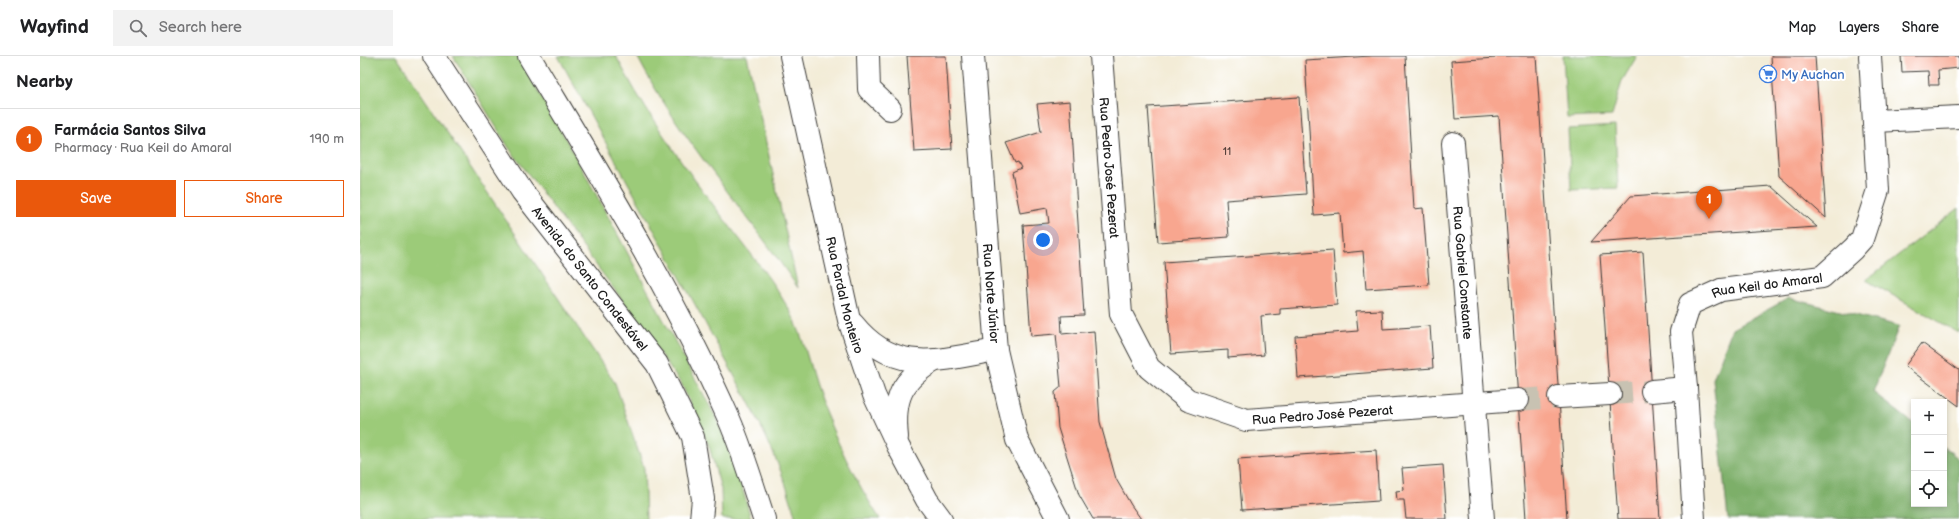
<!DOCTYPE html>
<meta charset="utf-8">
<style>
body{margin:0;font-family:"Balsamiq Sans",sans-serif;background:#f2f2f2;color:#202124}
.controls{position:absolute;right:12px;bottom:12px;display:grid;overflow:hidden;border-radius:0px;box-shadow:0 2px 6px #0003}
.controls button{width:36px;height:36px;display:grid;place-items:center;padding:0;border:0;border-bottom:1px solid #e0e0e0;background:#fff;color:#202124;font:20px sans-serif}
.you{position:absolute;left:683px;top:184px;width:14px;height:14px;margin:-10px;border:3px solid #fff;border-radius:50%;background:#1a73e8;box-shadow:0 0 0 6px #1a73e833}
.badge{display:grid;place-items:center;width:26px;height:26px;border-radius:50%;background:#ea580c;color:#fff;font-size:13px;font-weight:700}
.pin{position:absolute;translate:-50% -33px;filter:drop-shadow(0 1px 2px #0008)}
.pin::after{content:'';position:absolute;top:21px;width:14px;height:12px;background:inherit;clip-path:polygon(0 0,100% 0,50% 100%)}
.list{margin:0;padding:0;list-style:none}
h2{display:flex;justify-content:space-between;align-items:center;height:52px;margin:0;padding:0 16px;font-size:17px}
h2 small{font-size:13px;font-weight:400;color:#757577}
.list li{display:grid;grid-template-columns:26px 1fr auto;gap:12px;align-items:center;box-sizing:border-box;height:60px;padding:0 16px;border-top:1px solid #e0e0e0}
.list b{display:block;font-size:15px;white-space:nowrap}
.list p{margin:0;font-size:13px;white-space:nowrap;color:#757577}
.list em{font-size:13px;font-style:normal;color:#757577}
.actions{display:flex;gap:8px;padding:12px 16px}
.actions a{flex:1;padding:9px 0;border:1px solid #ea580c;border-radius:0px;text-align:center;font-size:14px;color:#ea580c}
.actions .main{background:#ea580c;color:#fff}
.icon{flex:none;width:22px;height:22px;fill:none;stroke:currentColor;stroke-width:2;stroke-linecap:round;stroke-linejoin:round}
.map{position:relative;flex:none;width:1599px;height:463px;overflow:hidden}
header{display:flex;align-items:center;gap:24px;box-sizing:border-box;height:56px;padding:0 20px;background:#fff;border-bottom:1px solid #e0e0e0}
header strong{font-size:19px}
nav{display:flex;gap:22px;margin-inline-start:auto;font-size:14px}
.search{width:280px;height:36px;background:#f2f2f2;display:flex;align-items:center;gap:10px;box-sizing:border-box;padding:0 14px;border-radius:0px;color:#757577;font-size:15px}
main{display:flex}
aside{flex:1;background:#fff}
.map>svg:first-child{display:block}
.green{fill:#9ccb79;stroke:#5c744a}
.forest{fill:#7daf69;stroke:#4c6642}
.building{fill:#f8a68f}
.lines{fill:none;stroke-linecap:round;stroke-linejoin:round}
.minor-tunnel{stroke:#c8c2b2;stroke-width:22;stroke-dasharray:22 11;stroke-linecap:butt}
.minor-casing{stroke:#3c3b38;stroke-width:24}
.highway-casing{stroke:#3c3b38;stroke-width:24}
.minor{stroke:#fff;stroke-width:22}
.highway{stroke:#fff;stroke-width:22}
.labels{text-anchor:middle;stroke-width:4;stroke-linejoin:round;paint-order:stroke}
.number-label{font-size:11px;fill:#533e39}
.shop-label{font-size:13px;fill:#366cbe;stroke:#fff;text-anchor:start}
.street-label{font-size:13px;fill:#1c1c1c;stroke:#fff}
</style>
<header>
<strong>Wayfind</strong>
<div class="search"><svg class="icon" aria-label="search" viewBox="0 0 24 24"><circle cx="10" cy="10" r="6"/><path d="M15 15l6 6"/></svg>Search here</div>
<nav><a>Map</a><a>Layers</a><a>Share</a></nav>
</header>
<main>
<aside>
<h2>Nearby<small></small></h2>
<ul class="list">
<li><span class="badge">1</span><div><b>Farmácia Santos Silva</b><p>Pharmacy · Rua Keil do Amaral</p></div><em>190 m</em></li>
</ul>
<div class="actions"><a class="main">Save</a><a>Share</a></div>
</aside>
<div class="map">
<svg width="1599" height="463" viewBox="0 0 1599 463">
<rect width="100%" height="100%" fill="#fff"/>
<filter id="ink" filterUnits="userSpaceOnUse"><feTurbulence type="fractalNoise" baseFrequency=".025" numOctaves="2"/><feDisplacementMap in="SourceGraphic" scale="8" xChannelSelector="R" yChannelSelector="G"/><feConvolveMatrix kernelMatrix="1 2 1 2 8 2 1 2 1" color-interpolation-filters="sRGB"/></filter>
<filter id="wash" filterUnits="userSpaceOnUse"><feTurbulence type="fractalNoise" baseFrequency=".012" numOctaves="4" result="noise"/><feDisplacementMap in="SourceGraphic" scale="16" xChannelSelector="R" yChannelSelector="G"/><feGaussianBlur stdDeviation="0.9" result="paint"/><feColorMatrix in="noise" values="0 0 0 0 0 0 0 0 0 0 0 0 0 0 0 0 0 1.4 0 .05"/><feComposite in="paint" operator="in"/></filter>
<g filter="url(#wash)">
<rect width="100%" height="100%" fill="#f3ecd7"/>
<path class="green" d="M0 0H36L255 327 284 412 286 463H0Z
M93 0H159L217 103 359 367 382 431 391 463H362L361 433 349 390 322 329 260 241 149 92Z
M198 0H256C281 48 311 92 343 135 372 175 405 212 430 255 444 280 449 311 459 338 474 382 495 424 520 463H436C425 419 407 381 386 341Z
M277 0H387L438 232C386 154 320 84 277 0Z
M1203 0H1277L1262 25 1252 60 1207 62Z
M1255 70 1258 132 1211 134 1208 73Z
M1599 152V277L1506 224Z"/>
<path class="forest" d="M1429 242 1539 270 1513 336 1554 368V448H1584V391L1599 403V463H1368L1353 323 1372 273Z"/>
<g id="blocks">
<path class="building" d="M547 0H586L592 93 554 95Z
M1011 0H1045L1054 153 1063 152 1069 229 1006 233 1003 195 983 197 980 157 954 159 945 4Z
M1135 0H1176L1207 463H1166L1139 60 1095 63 1091 5 1135 2Z
M1411 0H1455L1466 162 1419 120Z
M1541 0H1599V12L1578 14 1579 29H1569L1568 15 1542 16Z
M939 41 946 138 866 144 869 181 798 186 788 51Z
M710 45 724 259 701 260 702 278 734 275 740 366 756 423 771 449 781 463H733L719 439 698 372 695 336 701 331 696 278 671 280 663 169 689 167 687 152 660 157 652 116 661 112 658 106 655 107 646 87 681 76 677 48Z
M1411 130 1457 171 1231 186 1271 140Z
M973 194 977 249 920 253V258L901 260 904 299 868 302V294L811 298 804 206Z
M1283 196 1300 463H1258L1240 199Z
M1022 254 1023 273 1070 270 1073 312 938 322 935 280 998 275 996 255Z
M1562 287 1599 314V350L1545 310Z
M1016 394 1019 445 882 454 878 403Z
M1083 409 1087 463H1046L1044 444H1037L1036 435 1044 434 1042 412Z"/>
</g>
</g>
<g filter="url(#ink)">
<use href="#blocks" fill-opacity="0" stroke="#3c3b38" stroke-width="1"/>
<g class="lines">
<path class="minor-tunnel" d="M1250 338 1292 335
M1158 344 1199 341"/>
<defs>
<g id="minor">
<path id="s1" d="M431 0 489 264 514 339 538 390 567 444 581 463"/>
<path d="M508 0 509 33 530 53"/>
<path id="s2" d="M613 0 636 294 657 384 698 463"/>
<path id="s3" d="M741 0 761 258 789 312 828 344 886 364 1158 344"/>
<path d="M1515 65 1599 61"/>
<path id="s4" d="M1093 87 1123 463"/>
<path d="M493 268C535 320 578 304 636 294"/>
<path d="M1292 335 1326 332"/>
<path d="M1199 341 1250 338"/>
<path d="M537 381C533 342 541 324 575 304"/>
<path id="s5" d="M1334 463 1326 332 1321 276 1330 248 1361 234 1462 221 1493 193 1502 183 1518 134 1510 0"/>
</g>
<g id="highway">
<path id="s6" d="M74 0 162 135 297 308 333 381 343 443 341 463"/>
<path d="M169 0C240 119 313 236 369 363 383 395 393 430 404 463"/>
</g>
</defs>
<use href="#minor" class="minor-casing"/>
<use href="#highway" class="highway-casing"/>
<use href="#minor" class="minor"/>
<use href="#highway" class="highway"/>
</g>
</g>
<defs>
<symbol id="supermarket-ring" viewBox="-11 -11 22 22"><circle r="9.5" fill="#fff" stroke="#3f7fe0" stroke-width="1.5"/><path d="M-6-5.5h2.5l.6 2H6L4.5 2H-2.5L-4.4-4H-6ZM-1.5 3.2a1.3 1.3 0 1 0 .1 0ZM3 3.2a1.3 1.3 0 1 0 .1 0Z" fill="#3f7fe0"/></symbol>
</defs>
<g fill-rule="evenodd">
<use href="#supermarket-ring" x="1398" y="8" width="20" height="20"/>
</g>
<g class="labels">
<g class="number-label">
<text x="867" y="99">11</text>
</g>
<g class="shop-label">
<text x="1421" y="23">My Auchan</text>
</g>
<g class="street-label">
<text dy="5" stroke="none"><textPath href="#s3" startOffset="112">Rua Pedro José Pezerat</textPath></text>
<text dy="5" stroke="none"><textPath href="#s4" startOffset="130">Rua Gabriel Constante</textPath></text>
<text dy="5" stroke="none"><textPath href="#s6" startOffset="272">Avenida do Santo Condestável</textPath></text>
<text dy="5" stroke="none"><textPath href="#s5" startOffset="297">Rua Keil do Amaral</textPath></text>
<text dy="5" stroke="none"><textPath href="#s2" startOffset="238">Rua Norte Júnior</textPath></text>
<text dy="5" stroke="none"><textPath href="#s1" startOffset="245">Rua Pardal Monteiro</textPath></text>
<text dy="5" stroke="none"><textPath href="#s3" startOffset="508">Rua Pedro José Pezerat</textPath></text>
</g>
</g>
</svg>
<div class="controls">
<button>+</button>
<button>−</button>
<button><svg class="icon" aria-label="locate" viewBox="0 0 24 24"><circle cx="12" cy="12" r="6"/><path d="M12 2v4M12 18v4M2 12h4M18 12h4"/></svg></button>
</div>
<div class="you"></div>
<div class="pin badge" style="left:1349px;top:163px">1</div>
</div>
</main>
